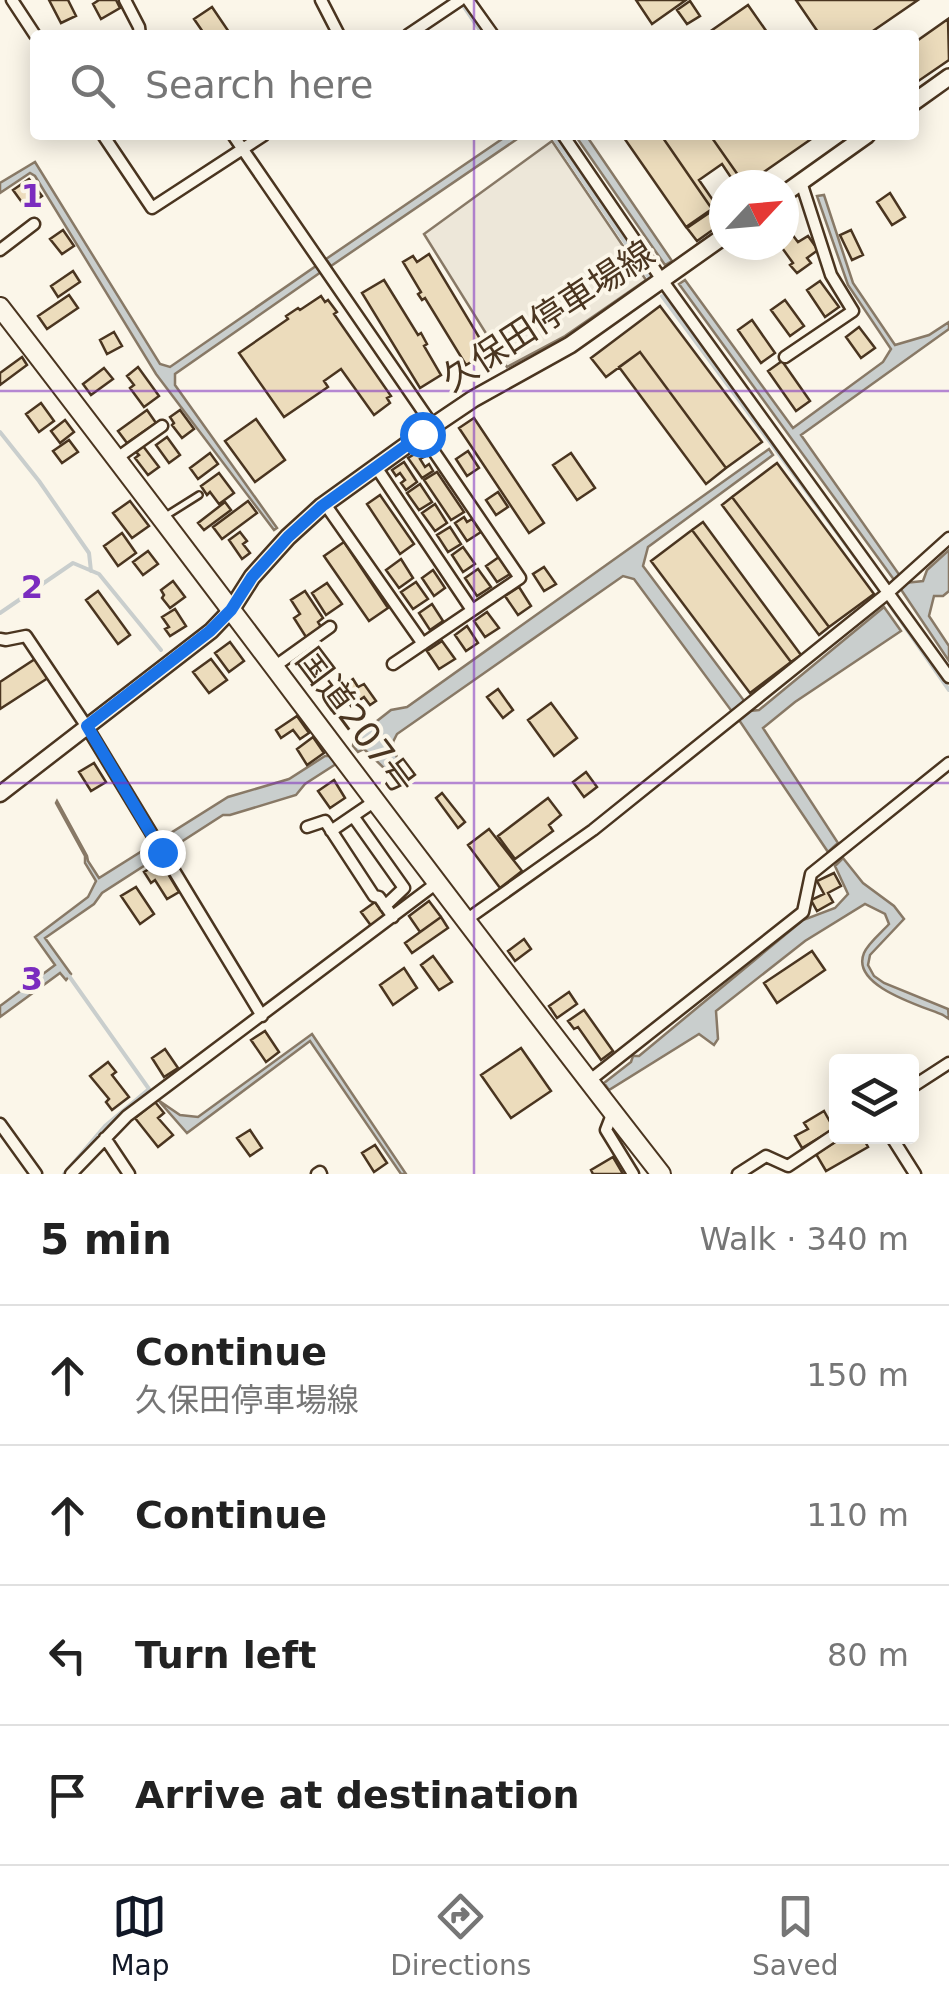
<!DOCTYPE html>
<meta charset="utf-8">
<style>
body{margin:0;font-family:"DejaVu Sans","Noto Sans JP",sans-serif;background:#f6f6f6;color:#222}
.controls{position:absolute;right:30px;bottom:30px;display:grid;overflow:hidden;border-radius:10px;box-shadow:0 5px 25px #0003}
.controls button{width:90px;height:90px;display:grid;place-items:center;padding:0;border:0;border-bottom:2px solid #e0e0e0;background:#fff;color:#222;font:50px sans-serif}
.compass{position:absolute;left:709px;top:170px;width:90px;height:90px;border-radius:50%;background:#fff;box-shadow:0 5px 25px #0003;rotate:64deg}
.stop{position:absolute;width:30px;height:30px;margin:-22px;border:8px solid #1a73e8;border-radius:50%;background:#fff}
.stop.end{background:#1a73e8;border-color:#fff;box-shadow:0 2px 10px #0008}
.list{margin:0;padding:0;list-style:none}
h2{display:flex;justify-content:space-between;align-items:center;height:130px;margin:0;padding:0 40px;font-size:42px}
h2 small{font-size:32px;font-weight:400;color:#767676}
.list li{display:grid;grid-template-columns:65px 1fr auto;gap:30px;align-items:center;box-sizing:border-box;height:140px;padding:0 40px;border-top:2px solid #e0e0e0}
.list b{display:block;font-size:38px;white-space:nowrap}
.list p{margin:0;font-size:32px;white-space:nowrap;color:#767676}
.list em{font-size:32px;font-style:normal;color:#767676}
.icon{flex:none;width:55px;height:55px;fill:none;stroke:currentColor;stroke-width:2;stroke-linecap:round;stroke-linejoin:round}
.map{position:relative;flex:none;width:949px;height:1174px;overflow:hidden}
.search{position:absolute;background:#fff;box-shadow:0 5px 25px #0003;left:30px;right:30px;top:30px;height:110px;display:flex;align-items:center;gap:25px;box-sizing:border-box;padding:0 35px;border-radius:10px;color:#767676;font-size:38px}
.sheet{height:690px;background:#fff}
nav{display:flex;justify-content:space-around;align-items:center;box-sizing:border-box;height:140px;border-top:2px solid #e0e0e0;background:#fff;font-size:28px;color:#767676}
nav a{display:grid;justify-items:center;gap:5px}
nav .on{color:#111827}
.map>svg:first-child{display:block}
.parking{fill:#ede7d9;stroke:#887966;stroke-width:2.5}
.water{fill:#c9cecd;stroke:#887966;stroke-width:2.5}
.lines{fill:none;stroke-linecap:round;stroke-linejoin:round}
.stream{stroke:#c9cecd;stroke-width:4}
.building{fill:#ecdcbc;stroke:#4a3520;stroke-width:2.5}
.service-casing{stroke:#4a3520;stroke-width:10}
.minor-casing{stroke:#4a3520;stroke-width:15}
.tertiary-casing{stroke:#4a3520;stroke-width:19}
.secondary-casing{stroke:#4a3520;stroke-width:20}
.trunk-casing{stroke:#4a3520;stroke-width:22}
.service{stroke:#fbf6e9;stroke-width:5}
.minor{stroke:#fbf6e9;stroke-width:10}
.tertiary{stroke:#fbf6e9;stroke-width:14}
.secondary{stroke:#fbf6e9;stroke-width:15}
.trunk{stroke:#fbf6e9;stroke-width:18}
.route{stroke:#1a73e8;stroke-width:12}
.grid{fill:none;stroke:#7b2cbf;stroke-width:2.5;stroke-opacity:0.55}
.labels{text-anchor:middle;stroke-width:8;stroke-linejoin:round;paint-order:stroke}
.street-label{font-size:35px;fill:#4a3520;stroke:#fbf6e9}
.grid-label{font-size:32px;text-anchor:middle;font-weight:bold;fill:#7b2cbf;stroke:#fbf6e9;stroke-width:8;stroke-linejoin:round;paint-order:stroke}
</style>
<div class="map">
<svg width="949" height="1174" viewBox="0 0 949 1174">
<rect width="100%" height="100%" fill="#fbf6e9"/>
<path class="parking" d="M552 141 646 280 565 336 507 367 424 234Z"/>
<path class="water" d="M508 135H523L331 266 326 259Z
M575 135H586L672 261 665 265Z
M35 162 160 364 170 367 316 266 321 272 175 374V385L277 528 274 530 156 374 35 176 30 173 0 193V183Z
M824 195 853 283 895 345 929 335 949 322V329L801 435 905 583 923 581 927 570 949 550V591L943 596H934L929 616 949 646V661L900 588 679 284 685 280 793 428 883 362 891 349 848 285 817 196Z
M769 449 773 455 648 547 643 566 745 702 733 713 634 579 623 576 397 734 393 742 400 770 399 780H394L384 768 364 749 358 752 353 746 354 739 391 710 407 707Z
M884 607 901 631 795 702 763 728 838 843 828 852 739 720 750 711 759 710Z
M325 756H330L336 764 305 784 296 795 230 815H223L102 893 94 904 45 938 71 974 66 980 60 973 0 1017V1006L55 965 35 937 88 897 96 881 85 863V856L56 803 57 801 87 856 88 861 99 878 228 797 289 779Z
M843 858 863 883 894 906 904 919 870 955 868 965 874 976 884 983 948 1009 949 1019 943 1015C922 1006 850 986 864 953 868 943 882 932 889 924L885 914 865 904 805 941 716 1011 718 1039 714 1045 699 1034 609 1090 604 1083 631 1062 633 1056H639L803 920 835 908 848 894 835 866Z
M312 1034 406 1174H401L310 1041 187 1133 158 1100 180 1115 198 1117Z"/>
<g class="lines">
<path class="stream" d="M464 7 483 35
M552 135 648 276
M662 296 878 588 949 690
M0 432 39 481 89 553 91 571
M0 613 73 563 99 574 161 650
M64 1174 105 1126 149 1089 69 976"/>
</g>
<path class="building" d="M49 0H68L76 16 61 23Z
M99 0H116L120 8 101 19 93 4Z
M636 0H686L652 24Z
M796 0H918L867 35H820Z
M690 1 700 16 687 24 677 10Z
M748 5 769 35H705Z
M212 7 231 35H205L194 19Z
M948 19 949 60 914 84V43Z
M622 135H661L712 209 686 227Z
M661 135H710L745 185H736L722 164 699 180 717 206 712 209Z
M710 135H817L745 185Z
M29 179 42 196 26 208 13 190Z
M890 193 905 217 892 225 877 202Z
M712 211 721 224 697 241 687 228Z
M63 230 74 246 62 254 50 239Z
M851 230 863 255 852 260 840 235Z
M791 233 798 242 808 236 818 250 807 258 811 263 797 273 790 265 793 263 780 245H784V238Z
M429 254 488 352 466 365 425 298 422 300 418 294 421 292 403 262 413 256 417 262Z
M73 271 80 282 58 297 51 286Z
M384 280 418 335 421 333 427 344 424 346 441 375 420 388 362 293Z
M820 281 839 307 825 317 807 290Z
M69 295 78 308 47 329 38 316Z
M321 296 325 302 328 300 337 312 334 314 391 396 387 398 390 403 374 415 341 369 324 381 328 387 284 417 239 353 288 319 286 316 298 308 300 310Z
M785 300 804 326 790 336 771 310Z
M660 306 762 442 726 468 640 352 606 377 591 358Z
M752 320 775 353 761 363 738 330Z
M859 327 875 348 861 358 846 337Z
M114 332 122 346 107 354 100 340Z
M640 352 726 468 706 484 619 367Z
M22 357 27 365 0 385V373Z
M782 361 810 401 796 411 768 371Z
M138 367 159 396 144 407 130 388 134 385 127 376Z
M104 368 113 379 91 395 83 384Z
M41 403 54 421 39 432 26 414Z
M147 410 156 423 127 443 118 431Z
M180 410 194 429 182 438 172 425 174 423 170 417Z
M474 418 544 523 529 533 459 428Z
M256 419 285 460 255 482 225 441Z
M65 420 74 432 60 443 51 431Z
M167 437 180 455 169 463 156 445Z
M69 440 78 452 62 463 53 451Z
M143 446 159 467 148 475 135 458 139 455 136 452Z
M420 451 424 457 420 459 425 467 429 464 433 471 422 478 408 458Z
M468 451 479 468 467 476 456 459Z
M210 453 218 464 198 479 190 468Z
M571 453 595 488 577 500 553 465Z
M404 462 417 482 406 490 401 483 405 480 400 473 396 476 392 470Z
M777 463 874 594 829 627 732 497Z
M437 472 464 512 451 520 424 480Z
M219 473 234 493 219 504 210 492 207 495 201 486Z
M420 484 432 502 419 510 407 493Z
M498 492 508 507 496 515 486 500Z
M380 495 414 544 400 554 367 504Z
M732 497 829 627 819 635 722 505Z
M130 501 149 526 132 538 113 513Z
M248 501 257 513 222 539 213 527Z
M225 502 231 510 204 530 198 523Z
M435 504 447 523 435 531 422 513Z
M464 517 467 522 472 519 481 532 467 541 455 523Z
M703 522 801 655 791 662 692 530Z
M450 527 461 544 448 552 437 535Z
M692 530 791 662 750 693 651 561Z
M240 532 247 541 243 544 250 553 242 559 229 540Z
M122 533 136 553 118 566 104 546Z
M344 542 388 608 369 621 324 556Z
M463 547 475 564 463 572 452 555Z
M148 551 158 564 143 575 133 562Z
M499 557 510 574 497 582 486 566Z
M401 559 413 578 399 588 386 570Z
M544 567 556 584 544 591 533 574Z
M478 569 491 587 477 596 465 578Z
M433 570 445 588 434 596 422 578Z
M173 581 185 597 170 608 162 598 164 595 161 590Z
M416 582 428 599 413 609 401 592Z
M327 583 342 604 326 615 312 593Z
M519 587 531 606 518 615 505 596Z
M98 591 130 635 118 644 86 600Z
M305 591 323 618 318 622 321 627 306 637 294 618 300 614 291 600Z
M432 604 443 621 430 630 419 613Z
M175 609 186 626 170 636 165 629 169 627 162 617Z
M487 612 499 628 485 637 474 621Z
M467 626 478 643 466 651 455 635Z
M442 641 455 659 439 669 427 651Z
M230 642 244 661 229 672 215 653Z
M35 659 48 678 0 709V682Z
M211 659 227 680 209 693 193 672Z
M353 679 358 687 364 684 376 701 370 705 364 697 351 706 339 689Z
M498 689 513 710 503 718 487 697Z
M551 703 577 738 554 756 528 720Z
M297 716 309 733 300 739 293 730 281 738 276 730Z
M313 737 324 753 307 765 297 749Z
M94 763 106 782 91 791 79 772Z
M586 772 597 787 584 797 573 782Z
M334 780 345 798 330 808 318 791Z
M442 793 465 822 458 828 436 798Z
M548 798 561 815 549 825 553 831 515 859 498 836Z
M489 829 522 871 500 888 468 845Z
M161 862 179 892 167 899 155 880 151 883 144 872Z
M834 873 841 886 828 893 833 902 817 911 811 900 824 894 817 881Z
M136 887 154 914 140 924 121 896Z
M429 901 441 917 420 932 409 916Z
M375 902 386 918 372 927 361 912Z
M441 917 448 928 412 953 405 943Z
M524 939 531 949 515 961 508 951Z
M812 951 825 970 777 1003 764 983Z
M433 956 452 982 439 990 421 965Z
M404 968 417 988 393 1005 380 985Z
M569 992 577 1004 557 1018 549 1006Z
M584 1010 613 1051 601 1060 578 1027 574 1029 568 1021Z
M265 1031 279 1052 266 1062 251 1040Z
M521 1048 551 1091 511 1118 481 1075Z
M165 1049 178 1068 164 1077 152 1058Z
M108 1062 116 1072 112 1075 129 1097 112 1110 106 1102 109 1099 90 1076Z
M155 1102 164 1113 158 1118 173 1135 158 1147 135 1118Z
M824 1111 834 1129 802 1148 795 1136 808 1129 804 1123Z
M250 1130 262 1148 250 1156 237 1138Z
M845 1136H862L868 1147 826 1171 816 1154Z
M375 1145 387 1163 374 1172 362 1153Z
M613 1157 623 1174H593L591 1170Z"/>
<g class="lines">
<defs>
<path id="service" d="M164 517 199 495"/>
<path id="minor" d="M12 0 35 35
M125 0 139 27 140 35
M321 0 339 35
M468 0 493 35
M408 35 460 0
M103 135 152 208 264 135
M233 135 433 426
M563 135 662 280 949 677
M0 250 34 224
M785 357 853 311 831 275 801 182
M117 458 162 426
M376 467 472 610
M325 504 423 644
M0 639 6 640 26 636 87 727 262 1016
M393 664 520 578 422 434
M274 667 330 627
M353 816 404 888 385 906
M307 827 325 821 374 896 379 897 393 917
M331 831 375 801
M466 920 593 830 889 592 949 538
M589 1081 803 912 811 874 949 763
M912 1087 949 1063
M613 1112 606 1130 633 1174
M0 1124 36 1174
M891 1136 915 1174
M105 1138 129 1174
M71 1174 127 1116 438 882
M317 1174 320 1172 321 1174
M738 1174 766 1156 788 1166 836 1134"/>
<path id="tertiary" d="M0 794 211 631 231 610"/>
<path id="secondary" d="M914 102 949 77
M784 194 867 135
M231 610 252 577 288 537 322 506 433 426 473 399 570 345 724 236"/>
<path id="trunk" d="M0 307C223 595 437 888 661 1174"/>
</defs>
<use href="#service" class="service-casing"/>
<use href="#minor" class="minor-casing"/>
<use href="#tertiary" class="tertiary-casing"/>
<use href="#secondary" class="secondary-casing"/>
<use href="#trunk" class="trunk-casing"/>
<use href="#service" class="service"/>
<use href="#minor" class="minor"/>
<use href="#tertiary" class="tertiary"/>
<use href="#secondary" class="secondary"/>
<use href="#trunk" class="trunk"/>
</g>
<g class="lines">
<path class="route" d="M162 852 87 726 210 631 231 610 252 577 288 537 322 506 422 434"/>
</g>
<path class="grid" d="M474 0V35M474 135V1174M0 391H949M0 783H949"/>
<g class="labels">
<g class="street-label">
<text transform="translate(548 316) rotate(-33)" y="12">久保田停車場線</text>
<text transform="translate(356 721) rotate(53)" y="12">国道207号</text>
</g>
</g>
<g class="grid-label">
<text x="32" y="207">1</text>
<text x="32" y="598">2</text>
<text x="32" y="990">3</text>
</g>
</svg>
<div class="controls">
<button><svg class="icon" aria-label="layers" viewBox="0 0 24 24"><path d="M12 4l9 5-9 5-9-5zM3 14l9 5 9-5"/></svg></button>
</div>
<svg class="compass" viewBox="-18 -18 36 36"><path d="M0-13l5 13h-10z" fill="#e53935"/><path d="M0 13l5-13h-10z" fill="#767676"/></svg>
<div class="stop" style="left:422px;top:434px"></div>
<div class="stop end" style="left:162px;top:852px"></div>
<div class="search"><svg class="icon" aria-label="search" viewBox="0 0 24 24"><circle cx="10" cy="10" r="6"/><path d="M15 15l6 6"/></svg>Search here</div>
</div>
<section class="sheet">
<h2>5 min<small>Walk · 340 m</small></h2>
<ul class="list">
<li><svg class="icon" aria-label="ahead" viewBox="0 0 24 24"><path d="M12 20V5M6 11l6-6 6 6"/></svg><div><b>Continue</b><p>久保田停車場線</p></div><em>150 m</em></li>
<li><svg class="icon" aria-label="ahead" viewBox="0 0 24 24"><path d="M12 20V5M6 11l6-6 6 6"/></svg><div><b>Continue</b></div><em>110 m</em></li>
<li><svg class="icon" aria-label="left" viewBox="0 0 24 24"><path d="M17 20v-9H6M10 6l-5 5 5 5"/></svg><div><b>Turn left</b></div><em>80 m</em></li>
<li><svg class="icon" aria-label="arrive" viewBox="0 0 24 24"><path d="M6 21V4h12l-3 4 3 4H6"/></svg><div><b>Arrive at destination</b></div></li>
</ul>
</section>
<nav>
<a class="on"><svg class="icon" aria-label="map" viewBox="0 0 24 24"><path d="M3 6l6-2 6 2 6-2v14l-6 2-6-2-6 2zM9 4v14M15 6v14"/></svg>Map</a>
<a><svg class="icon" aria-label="directions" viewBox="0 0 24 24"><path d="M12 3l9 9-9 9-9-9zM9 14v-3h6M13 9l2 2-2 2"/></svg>Directions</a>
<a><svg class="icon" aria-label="saved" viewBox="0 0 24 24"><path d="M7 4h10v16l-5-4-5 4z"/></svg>Saved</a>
</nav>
